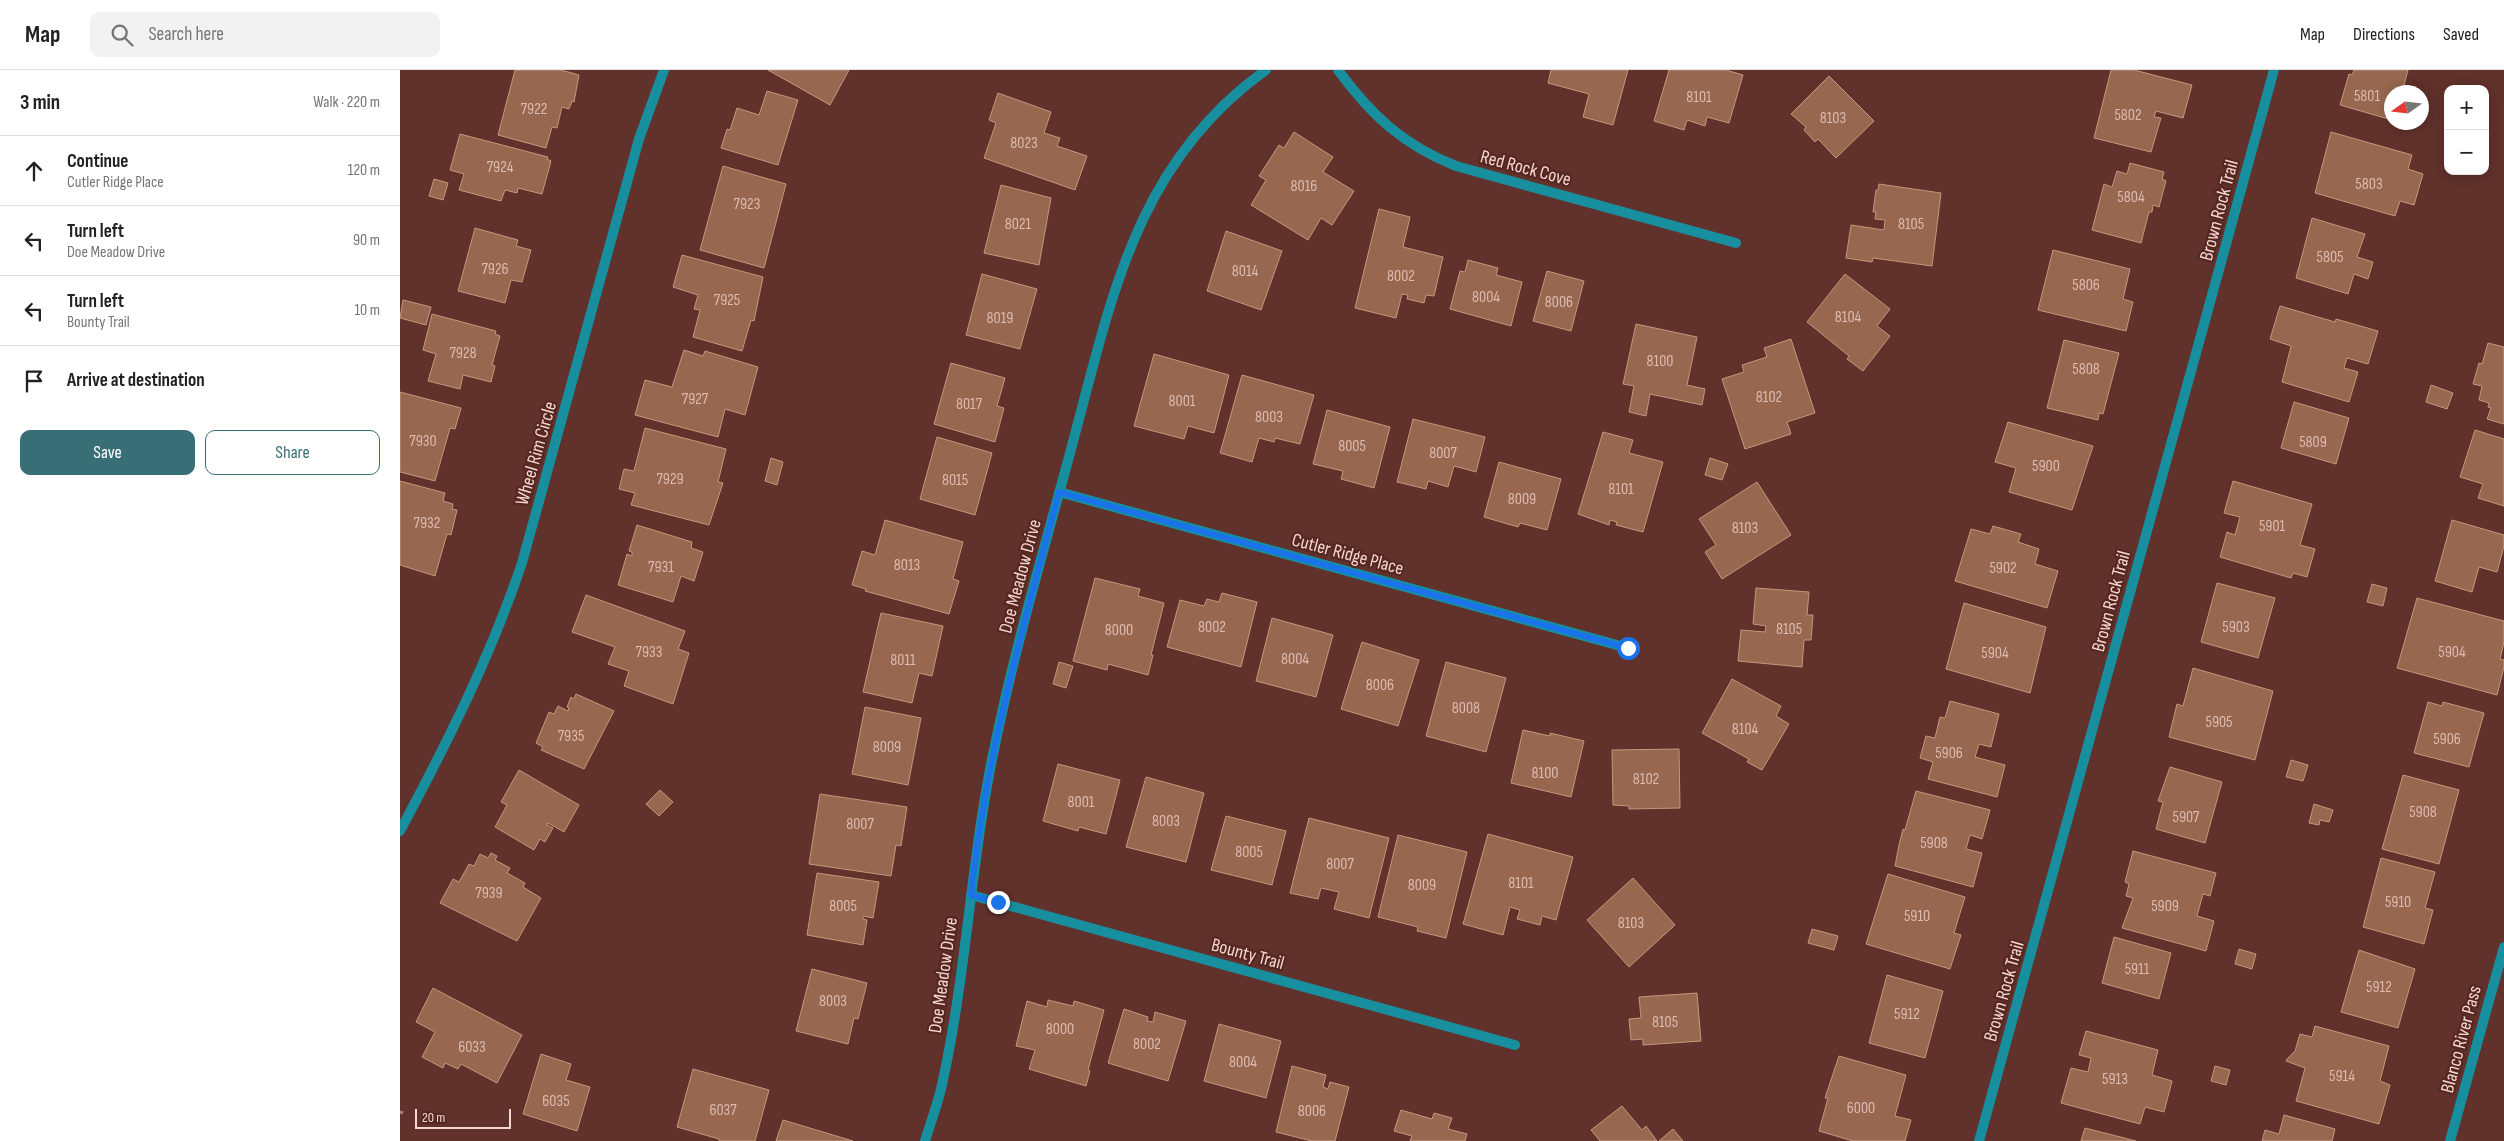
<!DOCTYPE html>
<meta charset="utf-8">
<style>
body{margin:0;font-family:"Sofia Sans Condensed",sans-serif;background:#f2f2f2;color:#222}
.controls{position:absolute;right:15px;top:15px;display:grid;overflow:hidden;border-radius:10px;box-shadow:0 2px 12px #0003}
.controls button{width:45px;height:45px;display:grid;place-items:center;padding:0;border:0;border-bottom:1px solid #e0e0e0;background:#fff;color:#222;font:25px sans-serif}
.compass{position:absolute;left:1984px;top:15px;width:45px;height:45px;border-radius:50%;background:#fff;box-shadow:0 2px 12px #0003;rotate:256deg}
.scale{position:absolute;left:15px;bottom:12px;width:96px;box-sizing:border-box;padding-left:5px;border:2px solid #f5d6d1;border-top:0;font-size:14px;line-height:18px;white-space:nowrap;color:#f5d6d1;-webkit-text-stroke:4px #562721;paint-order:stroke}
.stop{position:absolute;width:15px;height:15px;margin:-11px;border:4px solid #1a73e8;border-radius:50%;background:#fff}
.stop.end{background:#1a73e8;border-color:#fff;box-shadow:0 1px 5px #0008}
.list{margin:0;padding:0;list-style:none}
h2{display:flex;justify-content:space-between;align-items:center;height:65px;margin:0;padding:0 20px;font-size:21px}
h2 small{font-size:16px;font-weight:400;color:#767676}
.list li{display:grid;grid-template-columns:32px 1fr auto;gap:15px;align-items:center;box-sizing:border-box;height:70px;padding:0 20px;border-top:1px solid #e0e0e0}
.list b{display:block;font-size:19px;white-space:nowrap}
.list p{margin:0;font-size:16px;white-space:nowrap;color:#767676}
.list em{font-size:16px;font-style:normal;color:#767676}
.actions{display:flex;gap:10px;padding:15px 20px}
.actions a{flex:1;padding:11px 0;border:1px solid #386e76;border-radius:10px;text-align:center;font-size:18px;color:#386e76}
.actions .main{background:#386e76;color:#fff}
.icon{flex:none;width:28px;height:28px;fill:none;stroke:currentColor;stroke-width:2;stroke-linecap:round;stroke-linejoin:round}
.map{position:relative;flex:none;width:2104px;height:1071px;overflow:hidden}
header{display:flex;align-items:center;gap:30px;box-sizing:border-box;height:70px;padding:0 25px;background:#fff;border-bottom:1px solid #e0e0e0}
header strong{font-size:24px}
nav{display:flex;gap:28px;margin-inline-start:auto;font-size:18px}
.search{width:350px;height:45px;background:#f2f2f2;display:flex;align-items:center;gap:12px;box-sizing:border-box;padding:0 18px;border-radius:10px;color:#767676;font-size:19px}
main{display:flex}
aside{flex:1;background:#fff}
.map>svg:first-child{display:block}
.building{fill:#97684f;stroke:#c8967c}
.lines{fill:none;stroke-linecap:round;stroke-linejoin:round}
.path{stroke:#ad8580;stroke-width:3;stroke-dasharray:4 4;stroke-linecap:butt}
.minor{stroke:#188f9f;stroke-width:10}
.route{stroke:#1a73e8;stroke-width:6}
.labels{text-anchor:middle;stroke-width:4.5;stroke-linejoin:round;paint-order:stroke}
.number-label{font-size:16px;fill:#debab0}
.street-label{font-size:19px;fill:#f5d6d1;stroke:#562721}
</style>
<header>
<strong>Map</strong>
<div class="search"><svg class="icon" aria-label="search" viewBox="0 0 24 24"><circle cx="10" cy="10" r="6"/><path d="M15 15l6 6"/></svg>Search here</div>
<nav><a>Map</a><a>Directions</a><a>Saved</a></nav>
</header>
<main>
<aside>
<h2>3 min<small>Walk · 220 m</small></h2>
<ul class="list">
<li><svg class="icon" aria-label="ahead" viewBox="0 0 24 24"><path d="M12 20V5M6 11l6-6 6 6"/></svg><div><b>Continue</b><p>Cutler Ridge Place</p></div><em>120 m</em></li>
<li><svg class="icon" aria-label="left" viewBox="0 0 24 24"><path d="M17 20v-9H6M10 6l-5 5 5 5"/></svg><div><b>Turn left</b><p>Doe Meadow Drive</p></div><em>90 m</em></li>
<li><svg class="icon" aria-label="left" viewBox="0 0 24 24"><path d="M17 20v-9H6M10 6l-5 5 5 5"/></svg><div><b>Turn left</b><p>Bounty Trail</p></div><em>10 m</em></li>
<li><svg class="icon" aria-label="arrive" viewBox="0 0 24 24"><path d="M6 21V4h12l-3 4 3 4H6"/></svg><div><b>Arrive at destination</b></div></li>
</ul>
<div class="actions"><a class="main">Save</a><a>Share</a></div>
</aside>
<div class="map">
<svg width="2104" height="1071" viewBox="0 0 2104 1071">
<rect width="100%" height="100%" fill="#61312b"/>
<path class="building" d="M115 0H161L179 5 174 32 172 31 169 39 162 37 157 58 152 57 146 78 98 65Z
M368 0H449L430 35Z
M1151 0H1228L1213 55 1183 47 1189 24 1148 13Z
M1269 0H1326L1343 5 1329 53 1307 47 1305 56 1287 50 1284 60 1254 51Z
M1711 0H1734L1792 15 1783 48 1756 41 1754 47 1761 48 1751 82 1694 68Z
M1954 0H2008L2004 15 2007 16 2006 22H1992V50L1940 35 1949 4 1952 5Z
M1429 6 1474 51 1436 88 1418 69 1415 72 1404 60 1406 57 1391 44Z
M367 21 398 30 378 95 321 78 327 59 330 60 337 38 359 45Z
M598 23 651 42 644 63 660 68 657 76 687 86 675 120 584 88 596 53 589 50Z
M894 62 933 87 923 102 954 121 932 155 921 148 908 170 851 135 866 110 859 106 879 75 884 78Z
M1931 62 2012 85 2008 99 2023 104 2014 135 2000 131 1995 146 1915 123Z
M60 64 148 87 147 89 151 91 142 124 118 118 117 123 105 120 101 131 59 120 64 104 50 100Z
M1730 93 1764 102 1762 109 1766 111 1759 137 1753 135 1752 142H1749L1741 173 1692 160 1704 114 1712 117 1717 101 1727 104Z
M323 96 386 114 364 198 300 180Z
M34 109 48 113 43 130 29 126Z
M1479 114 1541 123 1532 196 1473 188 1472 192 1446 188 1451 155 1484 160 1485 150 1475 149 1476 142H1473L1476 120H1478Z
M601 115 651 128 639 195 584 183Z
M979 139 1010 147 1003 177 1043 187 1034 226 1026 225 1024 233 1007 229 1008 225 1002 224 996 248 955 238Z
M1912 148 1965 164 1957 187 1973 192 1968 209 1954 204 1948 224 1896 208Z
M75 158 118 170 116 176 131 180 122 212 111 210 105 233 58 221Z
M826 161 882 181 861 240 807 221Z
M1653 180 1730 199 1723 229 1733 232 1726 261 1638 240Z
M282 185 363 207 354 251 351 250 342 281 293 267 300 240 294 239 298 225 273 217Z
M1068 190 1098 198 1096 205 1122 212 1111 256 1050 239 1060 201 1065 202Z
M1147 201 1184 211 1171 261 1133 251Z
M582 204 637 219 620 279 566 265Z
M1445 204 1490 239 1477 256 1490 266 1463 301 1447 289 1449 286 1407 252Z
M3 230 31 237 26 255 0 248Z
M1880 236 1935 252 1936 249 1978 261 1968 294 1947 288 1944 298 1958 302 1949 332 1882 312 1891 276 1870 269Z
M32 244 96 261 95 264 100 266 92 295 95 296 91 312 63 305 60 319 28 311 36 284 23 280Z
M1236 254 1297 267 1287 315 1305 319 1302 335 1250 324 1246 346 1229 342 1234 316 1223 314Z
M1391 269 1415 343 1387 352 1391 364 1345 379 1322 309 1344 302 1342 295 1367 287 1364 278Z
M1664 270 1719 283 1703 344 1699 343 1698 350 1647 338Z
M2088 273 2104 277V354L2087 349 2091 338 2088 337 2089 333 2079 330 2082 316 2073 314 2079 293 2082 294Z
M284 280 303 286 305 281 358 297 345 345 325 339 318 367 235 345 245 310 272 317Z
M754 284 829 305 814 363 788 356 784 369 734 356Z
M551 293 605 308 597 336 604 338 595 372 534 354Z
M842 305 914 325 900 374 875 368 874 372 859 368 852 392 820 383Z
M2031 315 2053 323 2047 339 2026 332Z
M0 322 61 338 55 359 50 358 35 411 0 402Z
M1894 332 1949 348 1936 394 1881 378Z
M927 340 990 357 974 418 941 409 943 401 913 394Z
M1013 349 1085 367 1076 402 1054 396 1048 417 1028 411 1026 419 997 412Z
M1608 352 1693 376 1672 440 1609 422 1616 398 1595 392Z
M245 358 326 379 318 412 323 413 309 455 231 435 235 423 219 419 224 399 234 401Z
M2075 360 2104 369V436L2078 428 2083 414 2060 407Z
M1203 362 1233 370 1229 383 1263 392 1243 462 1216 455 1217 452 1210 450 1209 455 1178 444Z
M537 367 592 383 575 445 520 429Z
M371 388 383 392 377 415 365 411Z
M1310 388 1328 394 1322 410 1305 405Z
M1099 392 1161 409 1147 460 1120 453 1118 457 1084 447Z
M0 411 45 423 43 431 53 434 52 439 57 440 51 465 47 464 35 506 0 495Z
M1833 411 1912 434 1900 475 1915 479 1907 507 1893 503 1891 508 1820 487 1827 462 1835 465 1840 447 1824 443Z
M1357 412 1391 465 1322 509 1305 482 1316 475 1299 449Z
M485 450 563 472 553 509 559 511 549 544 465 521 466 519 452 515 462 481 475 485Z
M2052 450 2104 465V476L2097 502 2079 497 2072 522 2035 511Z
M237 455 292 472 291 478 303 482 294 511 281 506 273 532 218 515 227 484 232 486V482L229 481Z
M1593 456 1621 464 1618 472 1639 479 1635 494 1658 501 1647 538 1555 511 1571 459 1590 464Z
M695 508 740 519 738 526 764 533 751 585H753L748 605 708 594 707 600 673 591Z
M1817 513 1875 528 1858 588 1801 572Z
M1972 514 1987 518 1983 536 1967 532Z
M1356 518 1409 522 1407 545H1413L1411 570H1404L1402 597 1338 591 1341 560 1365 562 1366 556 1353 554Z
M822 523 857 532 841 597 767 577 780 530 804 536 807 529 819 532Z
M186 525 285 561 278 579 289 583 273 634 224 616 229 601 208 594 215 577 172 562Z
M2017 528 2104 551V572L2100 589 2104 590V597L2097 625 1997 598Z
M1564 533 1646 557 1630 623 1546 599Z
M481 543 543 556 532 606 519 603 512 633 463 622Z
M872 548 933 565 916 627 856 611Z
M962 572 1019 590 998 656 941 639Z
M659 592 673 596 666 618 653 614Z
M1046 592 1106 608 1086 682 1026 666Z
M1793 598 1873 621 1855 690 1769 667 1777 634 1783 636Z
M1332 609 1381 636 1376 646 1389 654 1362 700 1347 692 1349 689 1302 663Z
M176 624 214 641 184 699 141 680 143 677 136 673 149 642 154 644 158 636 168 641 169 638 167 637 171 627 174 629Z
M1550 631 1599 644 1591 677 1579 674 1575 687 1605 695 1597 727 1528 709 1533 692 1520 688 1526 666 1535 668 1540 647 1545 648Z
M2028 632 2042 636 2043 632 2084 643 2069 697 2014 683Z
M465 637 521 648 508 715 452 704Z
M1123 660 1150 666V663L1184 671 1171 727 1111 713Z
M1279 679 1280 738 1229 739V736L1213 735 1212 680Z
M1891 690 1908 695 1903 711 1886 707Z
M658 694 720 710 706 764 679 757 678 761 643 751Z
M1770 697 1822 712 1805 773 1756 759 1763 732 1758 731Z
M119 700 179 735 164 762 148 753 147 755 153 758 145 772 140 769 134 780 95 757 107 735 101 732Z
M2003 705 2059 720 2039 794 1982 779Z
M746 707 804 723 786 792 726 777Z
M260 720 273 732 259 746 246 734Z
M1516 721 1590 740 1582 769 1570 765 1566 779 1582 783 1573 817 1495 796 1499 775 1503 759 1505 760Z
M420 724 507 737 501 776 496 775 491 806 409 794Z
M1914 734 1933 740 1929 752 1920 750 1919 755 1909 753Z
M826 746 886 761 872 815 811 800Z
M909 748 989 768 969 848 934 839 939 822 921 818 918 829 890 823Z
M1088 764 1173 787 1156 850 1142 846 1140 855 1117 849 1120 840 1110 837 1103 865 1063 854Z
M998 765 1067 782 1046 868 1017 861 1018 857 978 847Z
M1733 781 1816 803 1810 826 1803 824 1797 846 1814 851 1806 881 1722 858 1733 828 1726 826 1729 814 1725 812Z
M91 783 97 786 95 790 110 798 107 803 125 813 123 817 141 828 117 871 40 833 53 809 59 812 69 794 74 796 80 784 88 788Z
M1981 788 2035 802 2025 838 2033 840 2024 874 1963 857Z
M417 803 479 812 473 848 463 846V849L467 850 463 875 407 865Z
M1488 804 1565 827 1554 863 1561 865 1550 899 1466 874Z
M1233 808 1275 855 1229 897 1187 850Z
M1412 859 1438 866 1434 880 1408 873Z
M1714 867 1771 883 1759 929 1702 913Z
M1839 879 1856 884 1852 899 1835 894Z
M1959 880 2015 899 1998 958 1941 942Z
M412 899 467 913 458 949 454 948 448 974 396 961Z
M1487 905 1543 921 1525 988 1469 973Z
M33 918 122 965 97 1013 61 994 58 999 45 993 43 998 22 987 35 962 16 952Z
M1297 923 1301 971 1243 975V969L1231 970 1229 949 1241 948 1239 927Z
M648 930 673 936 674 931 704 940 688 1000 690 1001 686 1016 629 999 635 980 616 976 627 931 647 937Z
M724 939 748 947 747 951 753 952 755 942 786 951 768 1011 708 993Z
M819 954 881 971 866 1028 804 1011Z
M1915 956 1989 976 1980 1011 1990 1015 1979 1054 1896 1031 1905 998 1886 991 1887 989 1895 981 1900 964 1912 967Z
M1686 961 1758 980 1752 1005 1772 1011 1764 1042 1745 1037 1740 1054 1661 1033 1671 998 1688 1002 1691 988 1679 985Z
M141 984 171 994 166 1010 190 1017 177 1061 123 1044Z
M1439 986 1506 1005 1495 1046 1511 1050 1505 1071H1453L1419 1061 1428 1028H1425Z
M892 996 926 1005 923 1017 928 1019 930 1012 949 1017 935 1071H912L876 1062Z
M1815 996 1830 1000 1826 1015 1811 1011Z
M293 999 369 1020 355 1071H319V1069L277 1057Z
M1222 1036 1242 1060 1246 1056 1257 1071H1200L1191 1060Z
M1001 1040 1032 1049 1034 1043 1052 1048 1048 1059 1067 1064 1065 1071H1010L1012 1066 994 1061Z
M1884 1045 1935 1059 1932 1071H1862L1865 1060 1879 1064Z
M383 1050 453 1071H376Z
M1685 1058 1736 1071H1681Z
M1273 1059 1283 1071H1259Z"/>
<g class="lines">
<path class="path" d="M0 1042 3 1043"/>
<path class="minor" d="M938 0C971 45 1003 75 1056 96L1336 173
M659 422 1228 578
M0 761C47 673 90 588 122 493L239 69 264 0
M571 825 1115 975
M525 1071C531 1051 539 1031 543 1010 567 900 571 786 595 675 616 572 647 470 674 368 712 226 737 92 866 0
M1579 1071 1874 0
M2050 1071 2104 877"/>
</g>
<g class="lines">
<path class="route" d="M598 832 571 825C585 688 624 555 659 422L1228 578"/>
</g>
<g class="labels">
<g class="number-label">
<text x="1967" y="31">5801</text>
<text x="1299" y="32">8101</text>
<text x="134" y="44">7922</text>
<text x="1728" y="50">5802</text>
<text x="1433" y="53">8103</text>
<text x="624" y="78">8023</text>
<text x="100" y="102">7924</text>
<text x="1969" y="119">5803</text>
<text x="904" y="121">8016</text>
<text x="1731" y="132">5804</text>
<text x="347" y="139">7923</text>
<text x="618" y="159">8021</text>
<text x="1511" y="159">8105</text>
<text x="1930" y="192">5805</text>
<text x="95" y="204">7926</text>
<text x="845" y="206">8014</text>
<text x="1001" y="211">8002</text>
<text x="1686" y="220">5806</text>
<text x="1086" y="232">8004</text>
<text x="327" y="235">7925</text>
<text x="1159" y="237">8006</text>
<text x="1448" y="252">8104</text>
<text x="600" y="253">8019</text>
<text x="63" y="288">7928</text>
<text x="1260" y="296">8100</text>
<text x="1686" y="304">5808</text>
<text x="1369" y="332">8102</text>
<text x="295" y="334">7927</text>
<text x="782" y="336">8001</text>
<text x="569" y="339">8017</text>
<text x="869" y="352">8003</text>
<text x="23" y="376">7930</text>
<text x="1913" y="377">5809</text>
<text x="952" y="381">8005</text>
<text x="1043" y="388">8007</text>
<text x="1646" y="401">5900</text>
<text x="270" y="414">7929</text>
<text x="555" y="415">8015</text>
<text x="1221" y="424">8101</text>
<text x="1122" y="434">8009</text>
<text x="27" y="458">7932</text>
<text x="1872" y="461">5901</text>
<text x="1345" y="463">8103</text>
<text x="507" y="500">8013</text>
<text x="261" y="502">7931</text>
<text x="1603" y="503">5902</text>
<text x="812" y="562">8002</text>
<text x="1836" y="562">5903</text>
<text x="1389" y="564">8105</text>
<text x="719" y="565">8000</text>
<text x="249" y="587">7933</text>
<text x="2052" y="587">5904</text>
<text x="1595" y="588">5904</text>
<text x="895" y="594">8004</text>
<text x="503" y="595">8011</text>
<text x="980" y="620">8006</text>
<text x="1066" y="643">8008</text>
<text x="1819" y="657">5905</text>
<text x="1345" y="664">8104</text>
<text x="171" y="671">7935</text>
<text x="2047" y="674">5906</text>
<text x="487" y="682">8009</text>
<text x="1549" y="688">5906</text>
<text x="1145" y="708">8100</text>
<text x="1246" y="714">8102</text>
<text x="681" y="737">8001</text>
<text x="2023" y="747">5908</text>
<text x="1786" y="752">5907</text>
<text x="766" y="756">8003</text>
<text x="460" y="759">8007</text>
<text x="1534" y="778">5908</text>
<text x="849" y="787">8005</text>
<text x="940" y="799">8007</text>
<text x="1121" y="818">8101</text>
<text x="1022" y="820">8009</text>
<text x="89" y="828">7939</text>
<text x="1998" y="837">5910</text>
<text x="443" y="841">8005</text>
<text x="1765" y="841">5909</text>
<text x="1517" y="851">5910</text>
<text x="1231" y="858">8103</text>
<text x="1737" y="904">5911</text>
<text x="1979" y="922">5912</text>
<text x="433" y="936">8003</text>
<text x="1507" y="949">5912</text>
<text x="1265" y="957">8105</text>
<text x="660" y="964">8000</text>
<text x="747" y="979">8002</text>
<text x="72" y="982">6033</text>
<text x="843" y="997">8004</text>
<text x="1942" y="1011">5914</text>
<text x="1715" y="1014">5913</text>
<text x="156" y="1036">6035</text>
<text x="1461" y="1043">6000</text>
<text x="323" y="1045">6037</text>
<text x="912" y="1046">8006</text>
</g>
<g class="street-label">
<text transform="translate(1126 97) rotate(15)" y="7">Red Rock Cove</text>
<text transform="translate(1818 140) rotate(-75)" y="7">Brown Rock Trail</text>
<text transform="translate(135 383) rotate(-74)" y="7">Wheel Rim Circle</text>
<text transform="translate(948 483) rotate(15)" y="7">Cutler Ridge Place</text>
<text transform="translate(619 506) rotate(-75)" y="7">Doe Meadow Drive</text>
<text transform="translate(1710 531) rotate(-75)" y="7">Brown Rock Trail</text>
<text transform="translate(848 883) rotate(15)" y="7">Bounty Trail</text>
<text transform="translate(542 905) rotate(-82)" y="7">Doe Meadow Drive</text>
<text transform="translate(1603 921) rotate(-74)" y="7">Brown Rock Trail</text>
<text transform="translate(2060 969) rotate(-75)" y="7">Blanco River Pass</text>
</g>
</g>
</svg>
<div class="controls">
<button>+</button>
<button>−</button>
</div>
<svg class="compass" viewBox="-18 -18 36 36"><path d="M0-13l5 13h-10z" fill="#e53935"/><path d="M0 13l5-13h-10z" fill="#767676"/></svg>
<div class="scale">20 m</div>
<div class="stop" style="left:1228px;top:578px"></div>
<div class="stop end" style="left:598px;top:832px"></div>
</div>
</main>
